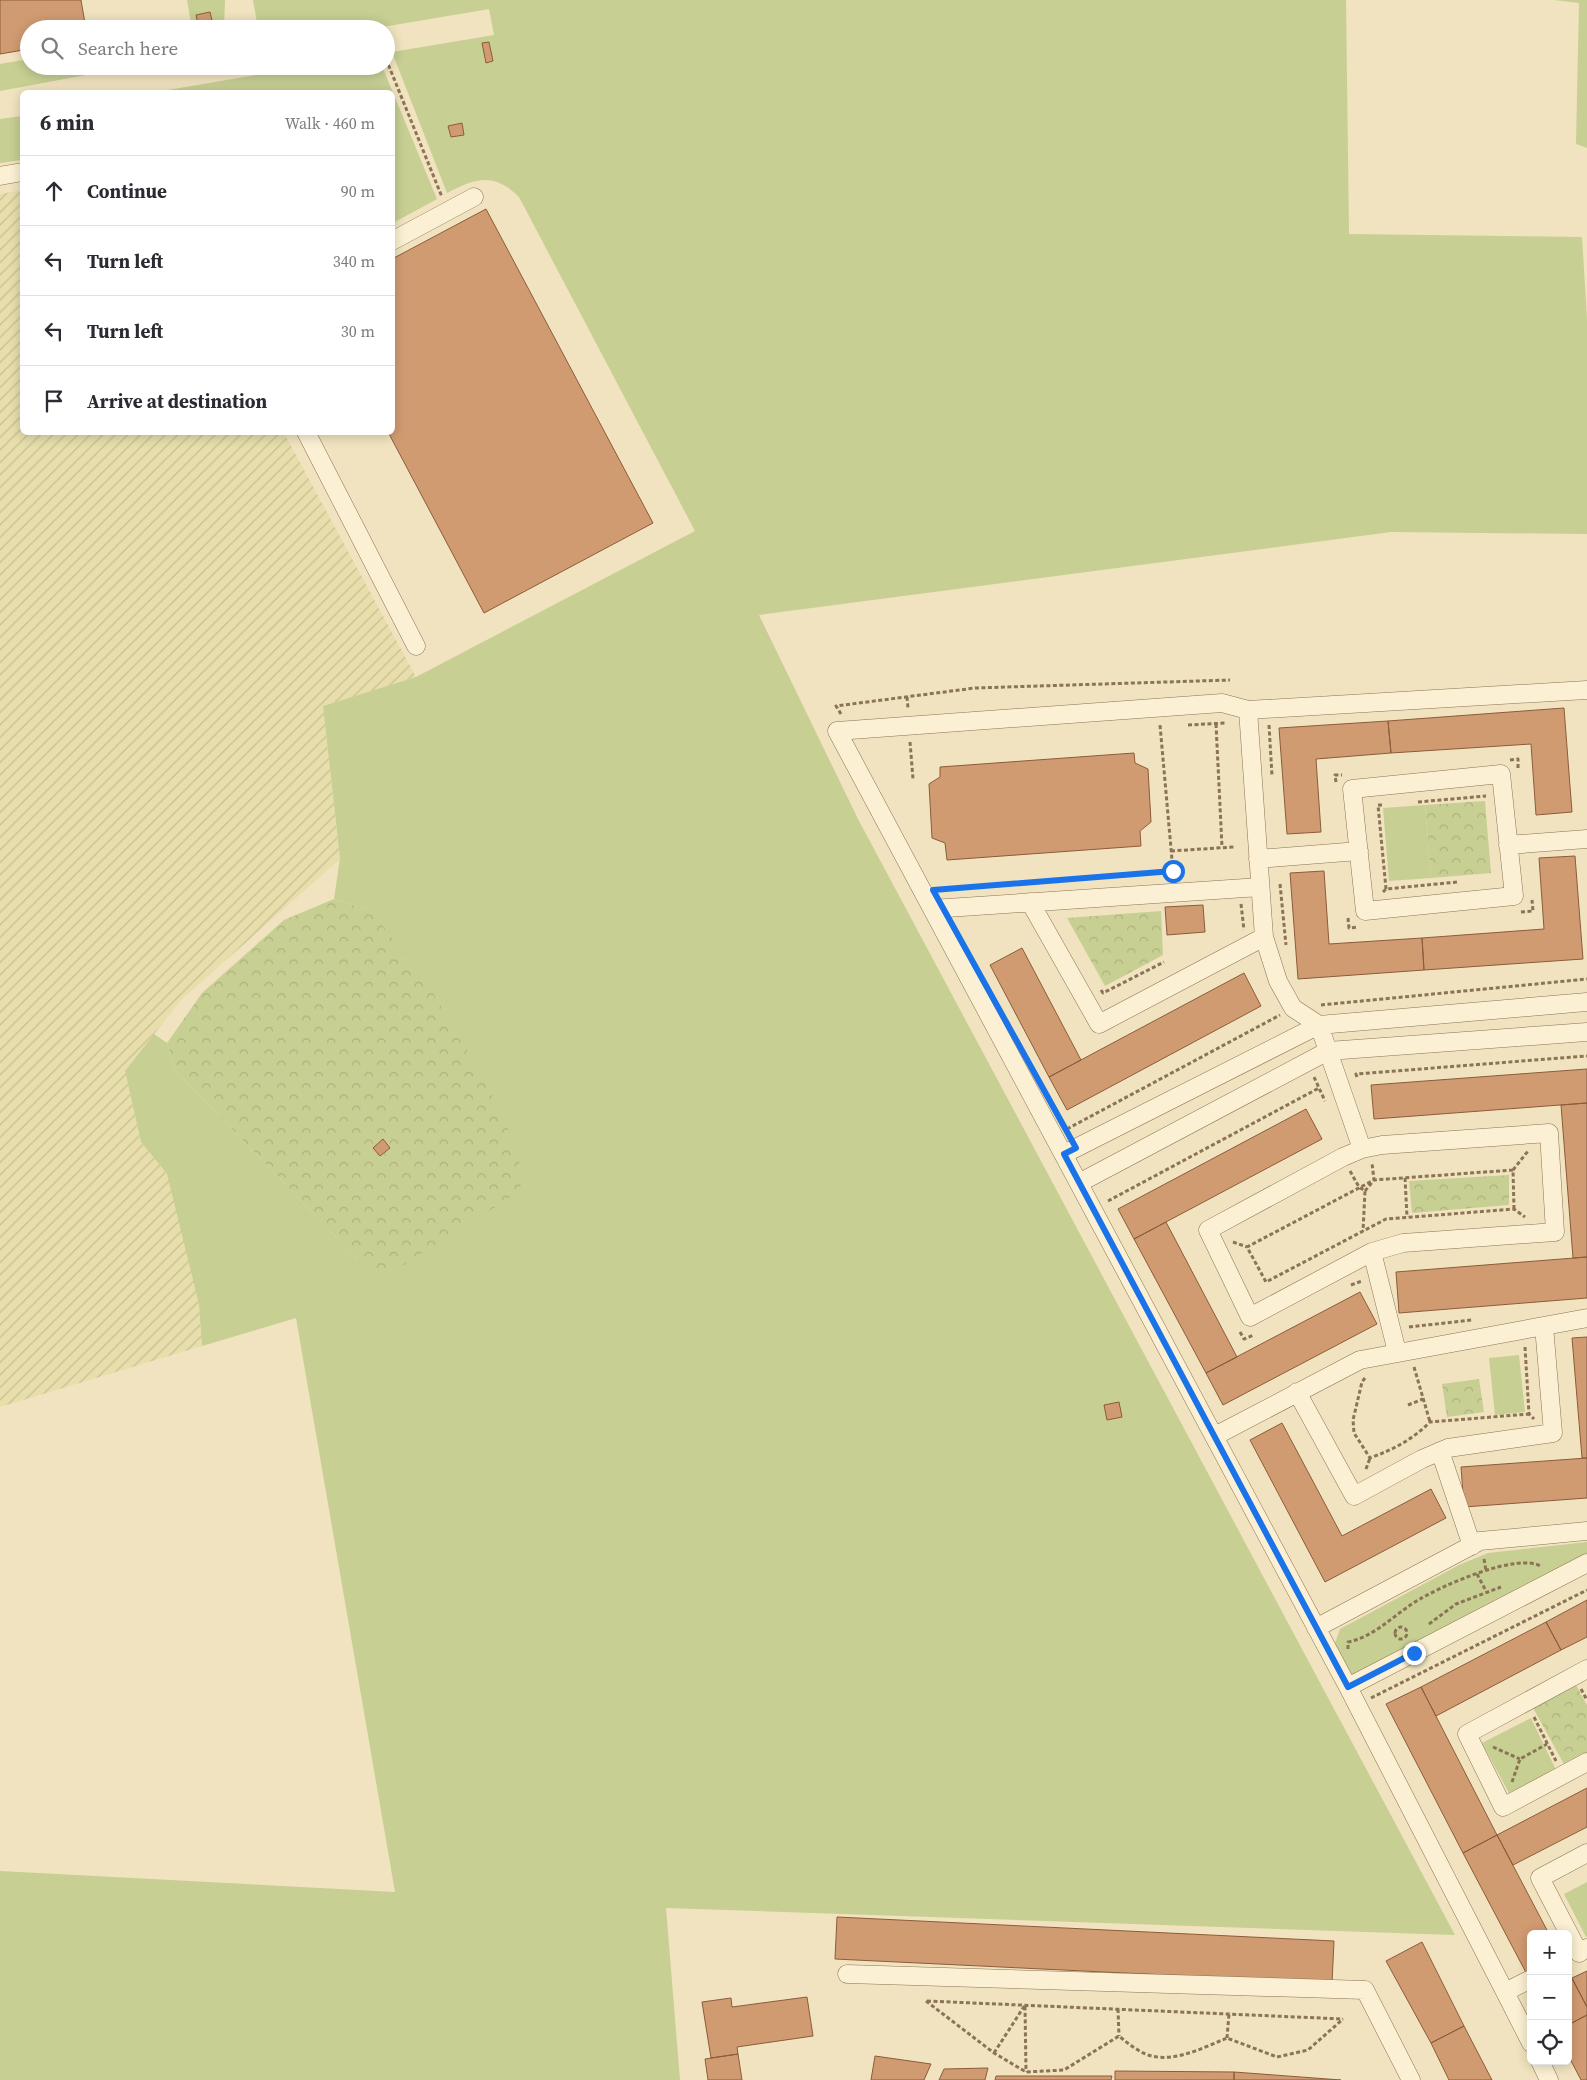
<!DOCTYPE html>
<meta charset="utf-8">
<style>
body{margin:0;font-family:"Source Serif 4",serif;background:#f7f7f7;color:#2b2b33}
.controls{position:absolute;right:15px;bottom:15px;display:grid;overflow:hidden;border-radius:8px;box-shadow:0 2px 12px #0003}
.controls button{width:45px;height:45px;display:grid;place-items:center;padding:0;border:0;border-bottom:1px solid #e1e1e2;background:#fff;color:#2b2b33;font:25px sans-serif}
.stop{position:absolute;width:15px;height:15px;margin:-11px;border:4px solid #1a73e8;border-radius:50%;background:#fff}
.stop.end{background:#1a73e8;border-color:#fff;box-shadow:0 1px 5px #0008}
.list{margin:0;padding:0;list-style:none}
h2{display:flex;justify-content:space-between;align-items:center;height:65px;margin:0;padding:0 20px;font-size:21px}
h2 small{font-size:16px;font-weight:400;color:#7c7c81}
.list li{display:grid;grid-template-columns:32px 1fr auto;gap:15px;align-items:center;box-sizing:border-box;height:70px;padding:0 20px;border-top:1px solid #e1e1e2}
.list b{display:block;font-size:19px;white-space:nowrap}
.list em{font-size:16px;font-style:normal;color:#7c7c81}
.icon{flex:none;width:28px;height:28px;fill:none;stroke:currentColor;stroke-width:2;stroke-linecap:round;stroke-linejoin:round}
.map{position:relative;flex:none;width:1587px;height:2080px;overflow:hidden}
.search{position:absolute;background:#fff;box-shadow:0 2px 12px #0003;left:20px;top:20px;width:375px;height:55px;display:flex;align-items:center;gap:12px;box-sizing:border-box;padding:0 18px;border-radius:28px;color:#7c7c81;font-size:19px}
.panel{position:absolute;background:#fff;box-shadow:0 2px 12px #0003;left:20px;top:90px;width:375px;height:345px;border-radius:8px}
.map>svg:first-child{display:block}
.farmland{fill:url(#farmland-furrows)}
.grass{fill:#c7cf93}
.forest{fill:url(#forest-crowns)}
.building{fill:#d19b72;stroke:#8b5c3a}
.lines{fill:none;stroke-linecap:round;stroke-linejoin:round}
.minor-casing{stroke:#8b7356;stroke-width:19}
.path{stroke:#8b7356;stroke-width:3;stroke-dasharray:4 2.5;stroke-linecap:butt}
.minor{stroke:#fbf0d3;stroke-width:18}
.route{stroke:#1a73e8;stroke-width:6}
</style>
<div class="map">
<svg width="1587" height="2080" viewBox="0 0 1587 2080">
<defs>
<pattern id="farmland-furrows" width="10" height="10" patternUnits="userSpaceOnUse" patternTransform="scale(1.25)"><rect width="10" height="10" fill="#e7deac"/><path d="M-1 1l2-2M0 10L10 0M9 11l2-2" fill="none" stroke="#c7bf93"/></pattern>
<pattern id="forest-crowns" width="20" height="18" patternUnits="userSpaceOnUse" patternTransform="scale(1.25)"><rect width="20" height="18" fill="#c7cf93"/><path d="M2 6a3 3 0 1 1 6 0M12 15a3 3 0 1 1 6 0" fill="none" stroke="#acb27e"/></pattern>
</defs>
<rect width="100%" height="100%" fill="#f1e3bf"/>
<path class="farmland" d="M22 190V432L284 433 416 677 323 706 340 859 181 1000 125 1071 141 1142 167 1174 184 1230 199 1304 202 1346 0 1407V194Z"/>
<path class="grass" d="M187 0H225L224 29H192Z
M253 0H1346L1349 234 1582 237 1587 319V534L1391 532 759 615 858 819 1455 1935 666 1908 680 2080H0V1871L395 1892 296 1318 202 1346 199 1304 167 1174 141 1142 125 1071 154 1034 167 1043 175 1070 358 1260 371 911 334 899 340 858 323 706 416 677 695 531 519 197C494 172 476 178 447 193L392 52 494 35 489 9 371 29H258Z
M1554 0H1587V148L1576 144 1579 3Z
M29 59V66H134L0 91V64Z
M308 66H382L437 199 393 223 392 92H156Z
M22 116V160L0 163V119Z
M1425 805 1431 878 1389 881 1383 808Z
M1519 1355 1525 1412 1495 1415 1489 1358Z
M1587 1542V1557L1364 1675 1350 1674 1334 1646 1340 1629 1459 1565 1488 1553Z
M1531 1718 1557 1772 1510 1795 1482 1743Z
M1587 1882V1936L1586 1937 1564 1894Z"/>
<path class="forest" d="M1485 801 1491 873 1431 878 1425 805Z
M334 899 371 911 427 983 481 1073 509 1131 523 1174 519 1192 399 1268 380 1272 358 1260 175 1070 167 1043 202 993 284 920Z
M1161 911 1163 955 1105 986 1067 918Z
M1509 1175V1205L1412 1213 1409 1181Z
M1479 1379 1484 1412 1447 1417 1442 1384Z
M1575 1683 1587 1705V1755L1565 1766 1532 1706Z"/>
<path class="building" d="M0 0H81L86 29H29V49L0 54Z
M210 12 214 29H199L196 15Z
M489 42 493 61 486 63 482 43Z
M462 123 464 135 451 137 448 126Z
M486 209 653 523 484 613 388 432H392V259Z
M1564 708 1572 812 1536 815 1531 744 1391 753 1388 721Z
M1388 721 1391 753 1316 759 1321 832 1287 834 1279 728Z
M1134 753 1135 763 1148 769 1151 822 1140 831 1141 846 947 860 945 843 932 838 929 784 940 777V767Z
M1575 856 1583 959 1424 970 1422 938 1544 929 1539 858Z
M1324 871 1329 944 1422 938 1424 970 1298 979 1290 873Z
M1203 905 1205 932 1167 935 1165 907Z
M1022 948 1081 1060 1049 1077 990 965Z
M1244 973 1261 1006 1067 1110 1049 1077Z
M1587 1069V1103L1374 1119 1371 1085Z
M1587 1103V1257L1573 1258 1561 1105Z
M1306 1109 1322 1139 1134 1239 1118 1209Z
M383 1139 390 1148 380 1156 373 1148Z
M1166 1222 1237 1357 1206 1373 1134 1239Z
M1587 1257V1298L1399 1313 1396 1272Z
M1360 1292 1377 1324 1223 1405 1206 1373Z
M1587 1337V1458H1582L1572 1338Z
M1119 1402 1122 1417 1107 1420 1104 1405Z
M1282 1423 1342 1536 1431 1489 1446 1518 1325 1582 1250 1440Z
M1587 1458V1498L1464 1507 1461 1467Z
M1587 1600V1637L1561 1650 1546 1622Z
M1546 1622 1561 1650 1436 1716 1421 1687Z
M1421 1687 1497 1835 1463 1853 1386 1704Z
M1587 1788V1827L1513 1865 1497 1835Z
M1497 1835 1549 1934H1531V1982L1463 1853Z
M837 1917 1334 1941 1332 1983 835 1959Z
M1422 1942 1464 2026 1431 2043 1386 1961Z
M1568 1971 1587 2007V2015L1568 2025Z
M1587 1971V2007L1572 1978Z
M807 1997 813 2036 737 2047 738 2054 711 2058 702 2002 731 1998 732 2007Z
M1587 2015V2080H1581L1568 2055V2025Z
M1464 2026 1492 2080H1449L1431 2043Z
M738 2054 742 2080H708L705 2059Z
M875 2056 931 2064 924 2080H871Z
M988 2068 985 2080H939L944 2069Z
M1115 2071 1234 2072V2080H1115Z
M1234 2072 1341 2080H1234Z
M996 2076H1112L1111 2080H995Z"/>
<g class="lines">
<defs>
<path id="minor" d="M0 176 22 172
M392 241 474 197
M306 432 416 646
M1248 710 1264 937 1278 981 1293 1008 1319 1025 1362 1149
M1501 774 1514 896 1365 911 1352 789Z
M1508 845 1587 839
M1258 859 1359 851
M1030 902 1099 1024 1264 937
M932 909 1260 887
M1549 1133 1555 1232 1403 1243 1372 1252 1250 1317 1208 1230 1343 1157 1362 1149 1382 1145Z
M1064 1154 1319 1025 1587 1002
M1079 1183 1328 1051 1587 1032
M1372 1252 1397 1352
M1297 1392 1354 1496 1422 1459 1448 1448 1553 1433 1544 1326
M1215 1436 1360 1360 1587 1318
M1440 1451 1472 1546
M1316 1628 1480 1541 1587 1531
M1587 1669 1467 1734 1503 1807 1587 1762
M1348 1687 1587 1563
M1587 1853 1540 1878 1579 1953 1587 1948
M847 1974 1365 1990 1411 2080
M1529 1980 1505 1992 1531 2043
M1505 1992 1348 1687 837 731 1222 703 1248 710 1587 690
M1540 2061 1549 2080"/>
</defs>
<use href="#minor" class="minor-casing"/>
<path class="path" d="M386 59 442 197
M907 697 908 708
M841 714 836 706 975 688 1230 680
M1216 724 1222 847
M1188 725 1225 723
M1269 725 1272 776
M910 742 913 779
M1510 760 1518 759V768
M1336 782 1335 775H1342
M1418 802 1486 796
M1382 805H1378L1386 889
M1171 851 1234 847
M1280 884 1286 945
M1004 885 1173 871 1160 725
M1383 892 1386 889 1457 882
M1241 904 1244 930
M1521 912 1533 911 1532 900
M1348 918 1349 928 1358 927
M1101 990 1103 993 1164 962
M1321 1005 1587 979
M1314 1077 1325 1101
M1357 1077 1356 1074 1587 1056
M1067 1129 1280 1015
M1513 1170 1528 1151
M1350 1171 1359 1187 1365 1191 1363 1231
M1405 1178 1407 1217
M1365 1191 1374 1180 1372 1163
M1108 1201 1319 1088
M1514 1209 1513 1170 1374 1180 1247 1247 1266 1282 1386 1219 1514 1209 1525 1217
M1233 1242 1247 1247
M1351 1285 1362 1281
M1409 1327 1472 1320
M1240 1332 1244 1339 1254 1335
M1525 1347 1529 1414 1534 1419
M1414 1367 1430 1422
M1365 1378 1362 1382 1353 1420 1354 1433 1370 1458C1394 1449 1412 1440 1430 1422L1529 1414
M1408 1405 1423 1399
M1366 1469 1370 1458
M1484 1559 1486 1571
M1477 1574 1486 1591
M1429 1624 1456 1604 1501 1587
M1395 1633a6 6 0 1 1 12 0a6 6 0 1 1-12 0Z
M1348 1649V1642C1377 1636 1395 1613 1420 1599 1442 1586 1519 1551 1542 1567
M1581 1689 1587 1700
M1371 1698 1587 1590
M1534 1717 1556 1761
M1493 1747 1520 1759
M1512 1782 1520 1759 1547 1744
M926 2001 994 2053 1026 2072 1064 2070 1119 2036C1125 2041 1131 2046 1138 2050 1165 2068 1200 2049 1227 2038L1277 2057 1308 2050 1343 2019
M927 2001 1343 2019
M1118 2009 1119 2036
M1227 2038 1229 2014
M994 2053 1025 2005 1026 2072"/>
<use href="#minor" class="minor"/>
</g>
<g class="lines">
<path class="route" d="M1173 871 933 890 1076 1148 1064 1154 1348 1687 1414 1653"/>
</g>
</svg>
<div class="controls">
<button>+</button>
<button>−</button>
<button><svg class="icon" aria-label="locate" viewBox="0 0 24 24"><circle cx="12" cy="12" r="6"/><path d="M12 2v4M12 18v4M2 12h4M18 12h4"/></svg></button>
</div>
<div class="stop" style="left:1173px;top:871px"></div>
<div class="stop end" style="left:1414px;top:1653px"></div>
<div class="search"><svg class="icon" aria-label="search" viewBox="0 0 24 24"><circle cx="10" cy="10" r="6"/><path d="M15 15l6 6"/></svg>Search here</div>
<section class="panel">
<h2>6 min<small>Walk · 460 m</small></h2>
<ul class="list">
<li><svg class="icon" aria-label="ahead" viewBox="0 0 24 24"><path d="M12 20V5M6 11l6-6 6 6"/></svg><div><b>Continue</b></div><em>90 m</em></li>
<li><svg class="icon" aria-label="left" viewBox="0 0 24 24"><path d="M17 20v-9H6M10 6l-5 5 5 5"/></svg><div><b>Turn left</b></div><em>340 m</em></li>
<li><svg class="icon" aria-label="left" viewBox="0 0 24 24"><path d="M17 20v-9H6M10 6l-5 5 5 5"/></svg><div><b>Turn left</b></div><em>30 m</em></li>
<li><svg class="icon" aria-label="arrive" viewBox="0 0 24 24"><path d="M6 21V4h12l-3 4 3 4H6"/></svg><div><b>Arrive at destination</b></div></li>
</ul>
</section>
</div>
